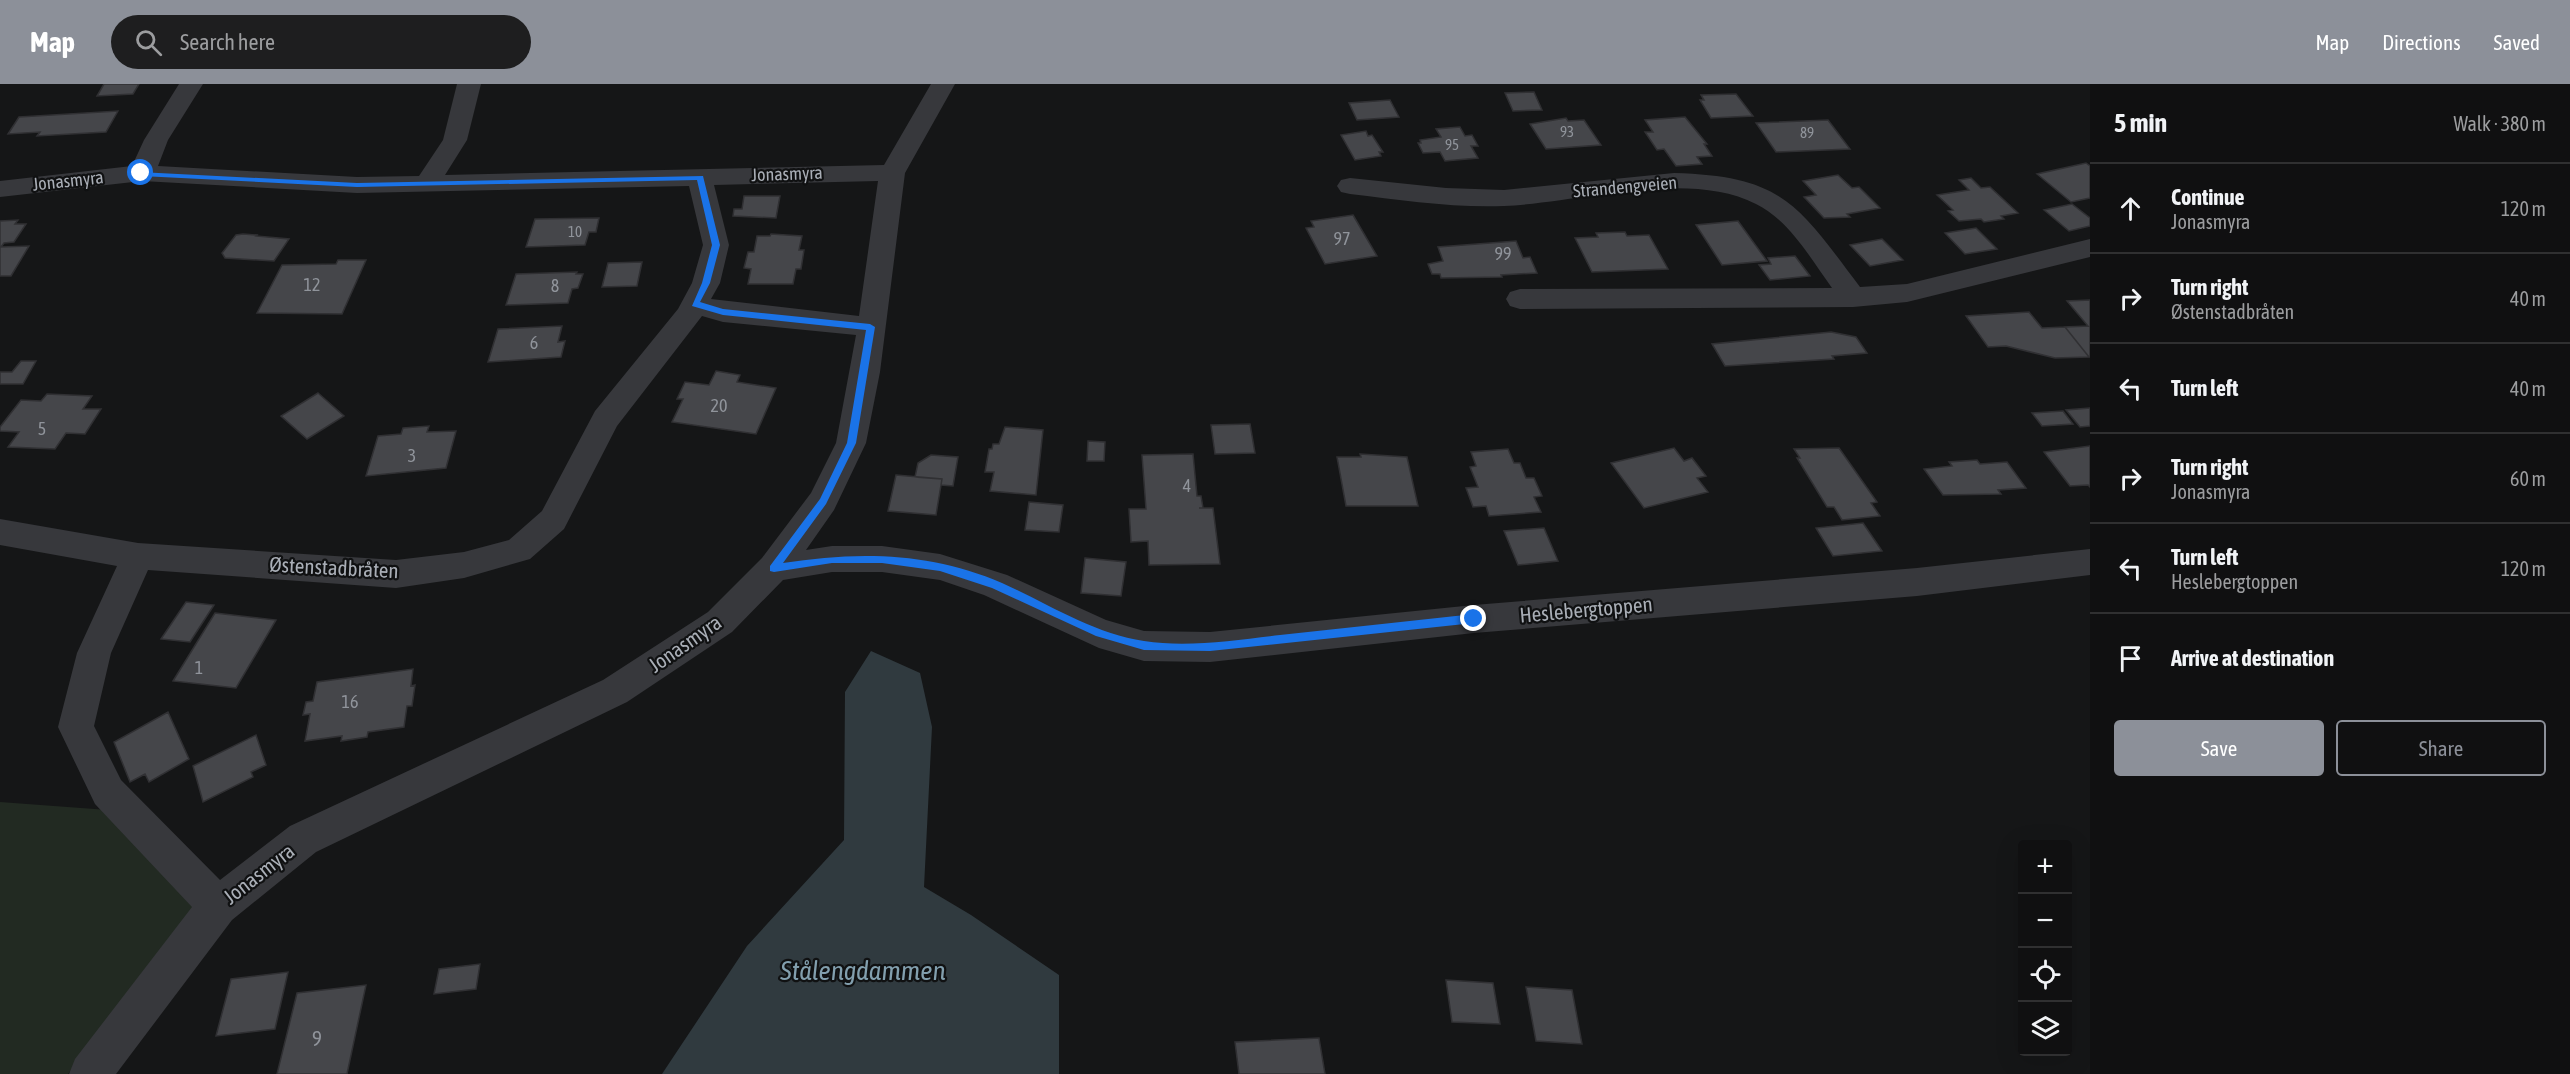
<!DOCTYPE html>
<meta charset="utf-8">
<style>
body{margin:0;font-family:"Asap Condensed",sans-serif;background:#1e1e1f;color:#f1f3f6}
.controls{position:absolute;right:18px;bottom:18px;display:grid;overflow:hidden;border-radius:6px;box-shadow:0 6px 24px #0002}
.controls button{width:54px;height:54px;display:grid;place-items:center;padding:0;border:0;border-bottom:2px solid #303031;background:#101011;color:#f1f3f6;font:30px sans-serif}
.stop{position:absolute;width:18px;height:18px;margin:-14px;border:4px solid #1a73e8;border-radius:50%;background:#fff}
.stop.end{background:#1a73e8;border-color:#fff;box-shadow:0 2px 6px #0008}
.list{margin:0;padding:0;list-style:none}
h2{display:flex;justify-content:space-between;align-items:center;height:78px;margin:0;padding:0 24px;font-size:26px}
h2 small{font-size:20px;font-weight:400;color:#9c9d9f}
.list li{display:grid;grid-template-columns:39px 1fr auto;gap:18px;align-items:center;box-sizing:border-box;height:90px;padding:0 24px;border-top:2px solid #303031}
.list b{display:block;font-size:22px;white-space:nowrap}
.list p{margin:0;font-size:20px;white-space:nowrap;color:#9c9d9f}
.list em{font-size:20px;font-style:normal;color:#9c9d9f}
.actions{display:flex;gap:12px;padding:18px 24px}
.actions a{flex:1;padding:14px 0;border:2px solid #8c9099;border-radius:6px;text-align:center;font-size:21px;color:#8c9099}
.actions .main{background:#8c9099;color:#fff}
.icon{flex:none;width:33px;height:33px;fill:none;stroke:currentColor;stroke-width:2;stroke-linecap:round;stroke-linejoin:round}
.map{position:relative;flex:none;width:2090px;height:990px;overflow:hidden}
header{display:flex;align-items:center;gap:36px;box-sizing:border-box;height:84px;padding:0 30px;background:#8c9099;color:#fff}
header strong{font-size:28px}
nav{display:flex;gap:33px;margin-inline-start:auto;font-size:21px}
.search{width:420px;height:54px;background:#1e1e1f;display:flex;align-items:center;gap:15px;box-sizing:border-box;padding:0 21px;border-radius:33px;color:#9c9d9f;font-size:22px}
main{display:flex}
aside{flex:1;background:#101011}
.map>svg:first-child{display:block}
.green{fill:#222a22}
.water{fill:#303a3f}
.building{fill:#45464a;stroke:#303033;stroke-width:1.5}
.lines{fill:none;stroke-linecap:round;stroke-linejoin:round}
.minor{fill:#37383c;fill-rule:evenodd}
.route{fill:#1a73e8}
.labels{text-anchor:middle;stroke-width:4.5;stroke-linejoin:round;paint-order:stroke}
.far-number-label{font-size:15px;fill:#90949b}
.far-street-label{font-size:18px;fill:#a9aeb6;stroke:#101112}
.number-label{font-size:18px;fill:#90949b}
.street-label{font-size:21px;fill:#a9aeb6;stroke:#101112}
.near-number-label{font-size:21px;fill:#90949b}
.near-water-label{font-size:27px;font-style:italic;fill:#829fae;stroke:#101112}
</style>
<header>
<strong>Map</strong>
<div class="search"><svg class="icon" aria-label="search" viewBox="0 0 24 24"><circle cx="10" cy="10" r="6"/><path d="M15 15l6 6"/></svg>Search here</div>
<nav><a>Map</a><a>Directions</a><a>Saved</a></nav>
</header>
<main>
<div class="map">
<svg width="2090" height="990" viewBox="0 0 2090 990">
<rect width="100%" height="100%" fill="#151617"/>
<path class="green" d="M0 718 108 726 201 823 68 990H0Z"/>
<path class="water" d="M871 567 920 589 932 643 924 803 971 831 1059 891V990H662L747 862 844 756 845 608Z"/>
<path class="building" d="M104 0H139L133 10 97 12Z
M1534 8 1542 26 1513 27 1505 9Z
M1736 10 1753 32 1711 34 1700 16H1704L1701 11Z
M1390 16 1399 33 1357 36 1349 19Z
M118 27 106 48 37 52 40 48 8 50 19 33Z
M1685 33 1707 60H1704L1712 72 1697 73 1702 80 1676 82 1664 65 1657 66 1645 48H1653L1645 36Z
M1566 34 1568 37 1584 36 1601 61 1546 65 1530 40Z
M1828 36 1850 65 1776 68 1756 39Z
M1460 43 1465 52 1472 51 1478 62H1471L1478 74 1445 77 1440 68 1423 69 1418 59H1421L1420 56 1441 53 1436 45Z
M1366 47 1368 52 1372 51 1383 68H1379L1381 72 1355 76 1341 51Z
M2086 79 2090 82V114L2071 118 2037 90Z
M1838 91 1852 104 1859 103 1880 124 1847 130 1850 133 1824 134 1804 113 1816 111 1803 97Z
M1971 94 1981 104 1990 103 2018 129 2001 132 2004 135 1984 138 1981 135 1959 137 1948 127 1953 126 1937 111 1969 106 1959 96Z
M744 112H780L776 134 733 132 734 125H742Z
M2072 120 2090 134V142L2069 147 2044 126Z
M1353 131 1377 172 1325 180 1306 144 1314 143 1311 137Z
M599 134 596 148H589L585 161 526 163 535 135Z
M18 136 15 140H26L14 158 4 159 1 163 29 162 11 192H0V137Z
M1738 137 1767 177 1722 181 1696 141Z
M1976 144 1997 165 1965 170 1945 149Z
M1625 148 1627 152 1649 151 1668 185 1592 188 1575 154 1598 153 1596 149Z
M243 150 257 151 256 152 289 155 274 177 225 174 222 169 236 151Z
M771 150 802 152 799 166H804L801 185H796L793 200H748L751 185 744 184 748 168H754L757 152H770Z
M1882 155 1903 176 1870 182 1850 161Z
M1516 157 1523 174 1530 173 1537 189 1501 191 1502 193 1441 194 1440 190H1432L1428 180 1443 177 1438 163Z
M1795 172 1810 192 1770 196 1759 181 1771 180 1768 174Z
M338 176H366L342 230 257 229 282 181 336 180Z
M642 178 637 202 602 203 608 179Z
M577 188 576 190H583L578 204 572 205 568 219 506 221 516 190Z
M2090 216V273H2089L2065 243 2088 242 2067 217Z
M2029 228 2042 244 2065 243 2089 273 2055 274 2006 262 1988 263 1966 232Z
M562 242 558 258 565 257 561 273 488 278 498 245Z
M1831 248 1856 253 1867 269 1832 272 1834 275 1725 282 1712 260Z
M21 277H36L23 300H0V288H12Z
M716 287 740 291 737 298 776 304 756 350 672 338 683 315H677L685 298 709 301Z
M318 309 344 332 307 355 281 332Z
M47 310 92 312 83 325H101L85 350 66 349 55 365 8 363 19 348 0 347V343L21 316 41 317Z
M2090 324V342L2080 343 2066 326Z
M2063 327 2073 340 2042 342 2032 329Z
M1250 340 1255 369 1215 370 1211 341Z
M429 342 427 348 456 347 446 384 366 392 378 352 401 350 403 344Z
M1005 343 1043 346 1036 411 990 407 994 388H985L989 365H992L993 360H999Z
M1088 357 1105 358 1104 377H1087Z
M2090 362V403L2088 401 2070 402 2044 368Z
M1674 364 1684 377 1692 374 1706 392 1697 394 1708 408 1644 424 1611 379Z
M1839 364 1877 418 1871 419 1880 432 1842 436 1834 423H1827L1797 374H1800L1794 365Z
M1508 365 1514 379H1520L1526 394H1534L1542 412 1534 413 1541 428 1489 432 1486 422 1473 423 1466 404 1478 403 1470 383 1476 382 1471 368Z
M1193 370 1197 412H1201L1203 424H1199H1213L1220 480 1149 481 1148 457 1131 458 1129 425H1146L1142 371Z
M1360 370 1407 373 1418 422H1346L1337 373H1361Z
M931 371 958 373 953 402 941 401 942 395 915 393 918 379Z
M1977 376 1980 380 2007 378 2026 404 1998 406 2001 410 1943 411 1924 385 1952 382 1949 378Z
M896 391 942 395 936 431 888 427Z
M1029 418 1063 421 1059 448 1025 446Z
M1863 439 1882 467 1833 472 1816 444Z
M1544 444 1558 477 1518 481 1504 447Z
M1085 474 1126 478 1121 512 1081 509Z
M186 518 214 521 190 558 161 555Z
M215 529 276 536 236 604 173 597Z
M413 585 411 602 415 601 412 622H407L404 643 368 648 367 653 341 657 342 652 305 657 310 630 303 631 306 618 313 617 317 598Z
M168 628 189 675 149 698 145 690 130 698 114 658Z
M256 651 266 681 251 688 253 693 203 718 193 682Z
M480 880 476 905 434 910 439 885Z
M288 888 275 945 216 952 231 895Z
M1446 896 1493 899 1500 940 1452 938Z
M366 901 347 990H277L297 909Z
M1526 903 1572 906 1582 960 1536 957Z
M1319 954 1325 990H1239L1235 958Z"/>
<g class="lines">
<path class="minor" d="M179 0H203L168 56 158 82 357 93 419 92 443 56 457 0H481L467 56 445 91 884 81 931 0H955L905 89 880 288 866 359 834 426 806 466 832 462H882L940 470 1007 491 1106 536 1144 547 1210 548 1474 521 1917 484 2090 465V491L1917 512 1474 549 1210 578 1144 577 1099 564 984 511 940 496 882 488H832L783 496 732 548 627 618 316 768 232 836 116 990H69L75 975 192 823 95 720 58 643 77 569 117 482 0 461V435L138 459 396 476 464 468 509 456 542 427 595 327 678 225 692 199 703 161 689 102 357 109 142 97 0 113V97L132 82 144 56ZM878 97 859 232 711 215 720 199 729 161 714 101ZM702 232 723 238 856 251 836 359 811 409 762 474 708 528 603 596 290 742 220 796 121 696 94 642 111 569 148 486 396 504 464 494 530 475 564 445 617 342Z
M1674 89C1784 92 1798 121 1860 203L1907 200 2090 155V173L1907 218 1853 223 1520 225 1510 222 1506 215 1510 208 1520 205 1832 204C1811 175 1789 136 1756 120 1688 85 1578 119 1504 122 1453 124 1401 116 1350 110L1341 108 1337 102 1341 96 1350 94 1446 104 1504 106Z"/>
</g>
<path class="route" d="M139 88 357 99 703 92 720 161 710 199 700 218 723 225 870 240 875 243 856 359 826 420 783 479C857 467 932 468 1002 499 1047 519 1094 550 1144 557 1188 564 1236 556 1280 551 1345 544 1410 537 1474 530L1479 535 1474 539 1210 567 1144 566 1096 552 992 504 940 487 882 479H832L774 488 770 487V482L820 415 847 359 866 246 723 231 692 222 702 199 712 161 697 96 357 103 141 92Z"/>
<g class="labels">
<g class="far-number-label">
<text x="1567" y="53">93</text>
<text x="1807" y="54">89</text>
<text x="1452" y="66">95</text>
<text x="575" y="153">10</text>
</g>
<g class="far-street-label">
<text transform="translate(787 90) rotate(-2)" y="6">Jonasmyra</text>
<text transform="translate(68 97) rotate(-6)" y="6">Jonasmyra</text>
<text transform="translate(1625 103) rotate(-5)" y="6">Strandengveien</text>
</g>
<g class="number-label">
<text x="1342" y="161">97</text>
<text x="1503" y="176">99</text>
<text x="312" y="207">12</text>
<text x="555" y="208">8</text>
<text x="534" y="265">6</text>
<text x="719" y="328">20</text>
<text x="42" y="351">5</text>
<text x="412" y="378">3</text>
<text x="1187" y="408">4</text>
<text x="199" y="590">1</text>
<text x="350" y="624">16</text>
</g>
<g class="street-label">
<text transform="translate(334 484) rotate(3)" y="7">Østenstadbråten</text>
<text transform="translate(1586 526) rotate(-5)" y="7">Heslebergtoppen</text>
<text transform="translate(685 560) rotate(-35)" y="7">Jonasmyra</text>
<text transform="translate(259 790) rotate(-38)" y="7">Jonasmyra</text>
</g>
<g class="near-number-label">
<text x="317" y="962">9</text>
</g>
<g class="near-water-label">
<text x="863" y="896">Stålengdammen</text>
</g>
</g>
</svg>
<div class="controls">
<button>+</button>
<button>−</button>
<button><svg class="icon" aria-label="locate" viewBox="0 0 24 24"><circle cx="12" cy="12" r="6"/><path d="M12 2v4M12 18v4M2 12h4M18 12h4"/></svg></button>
<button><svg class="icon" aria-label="layers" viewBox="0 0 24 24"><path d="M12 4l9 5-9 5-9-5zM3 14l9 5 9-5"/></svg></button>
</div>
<div class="stop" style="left:141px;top:89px"></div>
<div class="stop end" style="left:1474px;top:535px"></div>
</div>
<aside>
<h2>5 min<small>Walk · 380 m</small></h2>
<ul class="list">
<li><svg class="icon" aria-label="ahead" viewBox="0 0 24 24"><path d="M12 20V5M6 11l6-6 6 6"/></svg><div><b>Continue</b><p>Jonasmyra</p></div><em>120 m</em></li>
<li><svg class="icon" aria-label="right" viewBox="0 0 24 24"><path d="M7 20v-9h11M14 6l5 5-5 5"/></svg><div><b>Turn right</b><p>Østenstadbråten</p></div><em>40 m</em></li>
<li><svg class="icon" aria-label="left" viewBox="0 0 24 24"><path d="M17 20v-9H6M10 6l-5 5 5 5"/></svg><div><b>Turn left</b></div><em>40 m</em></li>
<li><svg class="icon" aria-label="right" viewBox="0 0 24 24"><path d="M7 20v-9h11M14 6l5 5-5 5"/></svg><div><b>Turn right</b><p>Jonasmyra</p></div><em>60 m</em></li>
<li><svg class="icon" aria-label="left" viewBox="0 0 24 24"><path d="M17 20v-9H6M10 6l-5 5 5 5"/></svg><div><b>Turn left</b><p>Heslebergtoppen</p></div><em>120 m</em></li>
<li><svg class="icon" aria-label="arrive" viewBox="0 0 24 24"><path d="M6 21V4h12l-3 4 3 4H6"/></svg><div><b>Arrive at destination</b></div></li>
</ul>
<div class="actions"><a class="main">Save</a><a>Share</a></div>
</aside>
</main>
